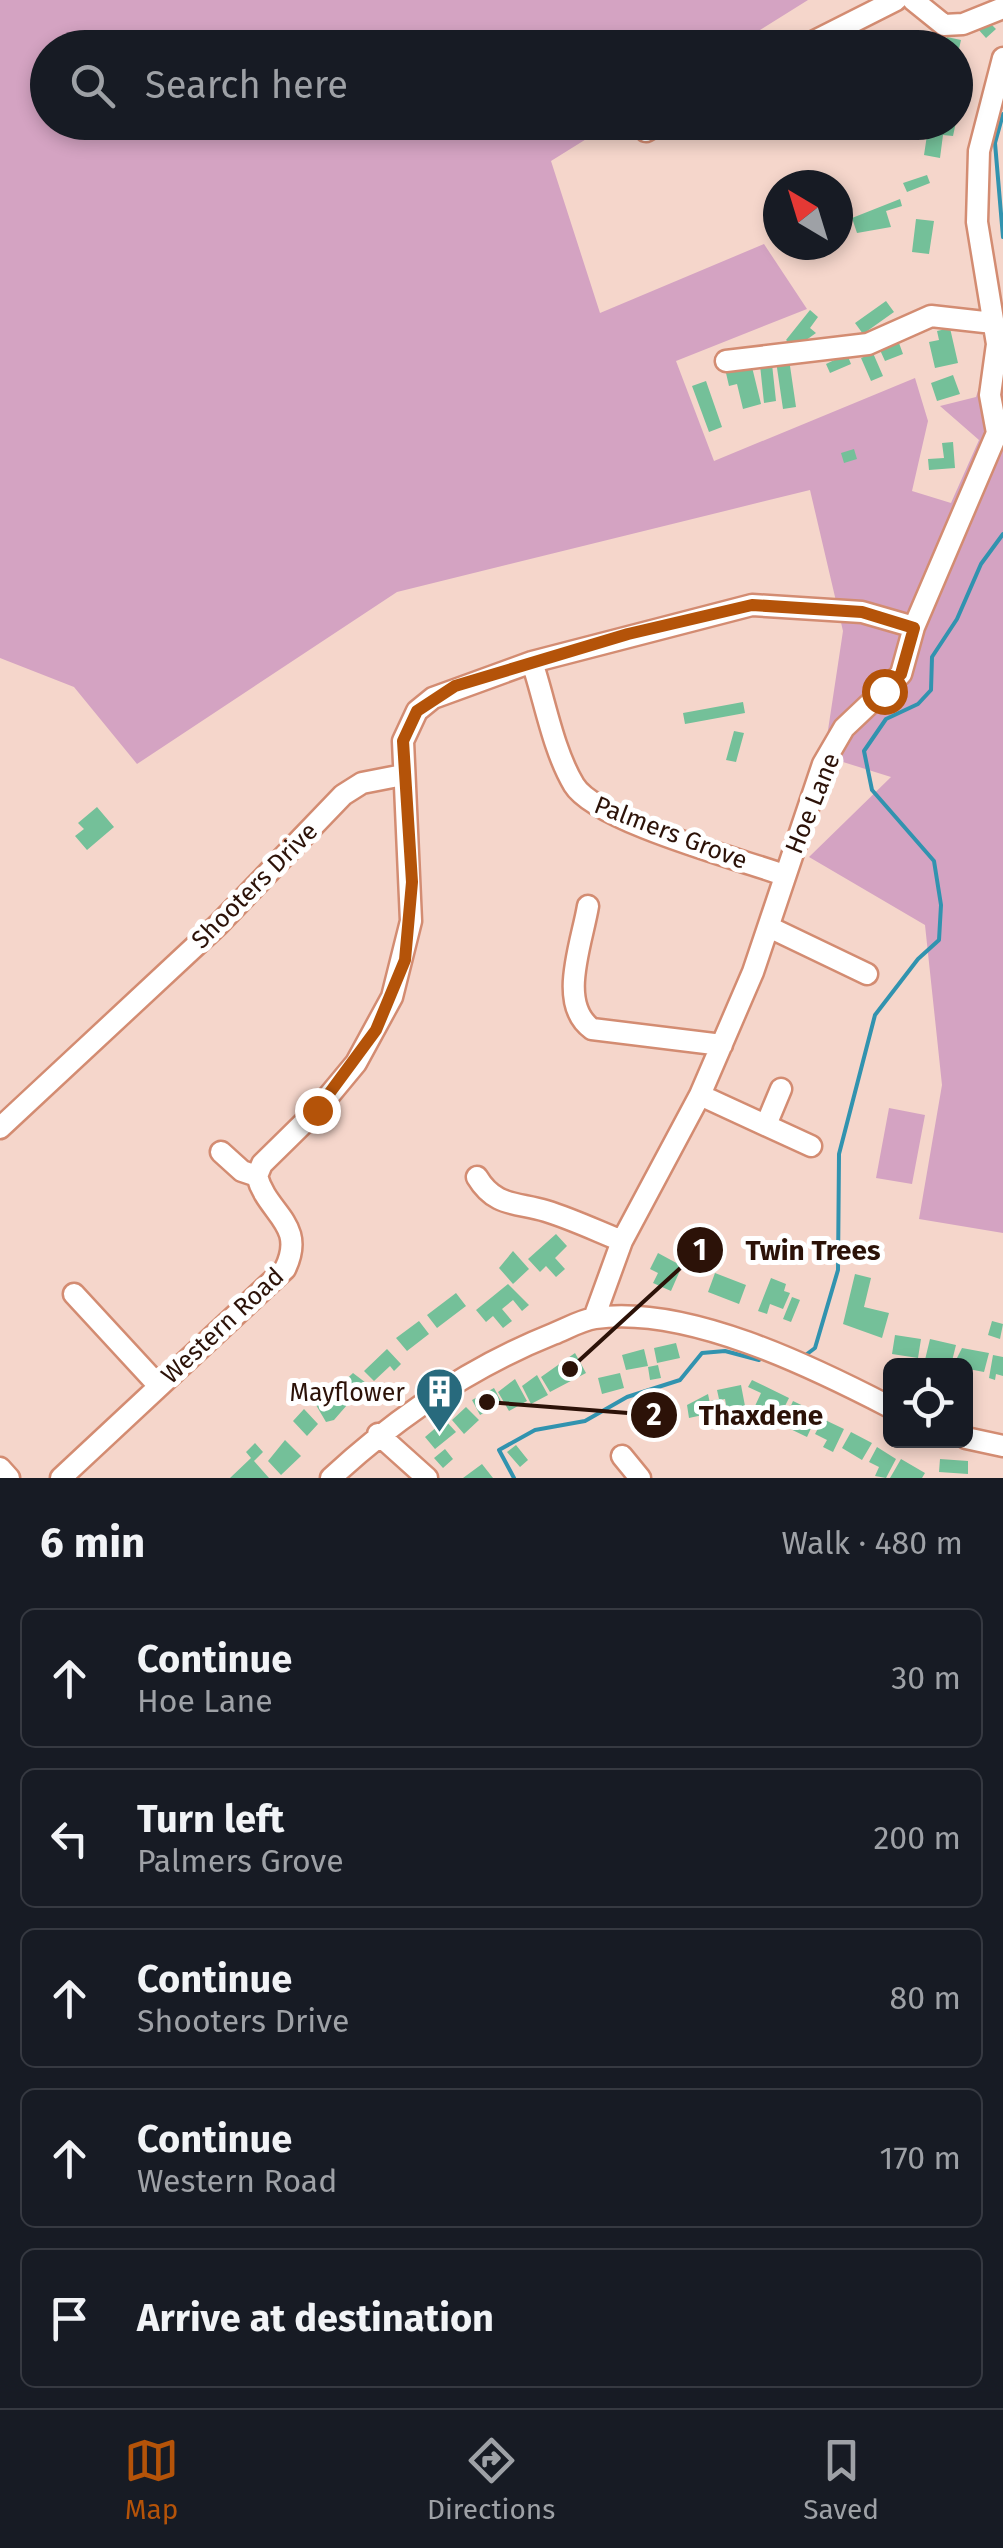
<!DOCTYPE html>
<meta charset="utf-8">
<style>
body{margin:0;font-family:"Fira Sans",sans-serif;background:#242831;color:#f1f3f6}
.controls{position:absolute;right:30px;bottom:30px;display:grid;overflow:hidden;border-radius:15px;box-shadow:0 5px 15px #0003}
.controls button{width:90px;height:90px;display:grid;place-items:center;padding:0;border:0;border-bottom:2px solid #363941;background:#171b24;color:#f1f3f6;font:50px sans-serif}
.compass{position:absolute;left:763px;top:170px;width:90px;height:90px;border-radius:50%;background:#171b24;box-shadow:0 5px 15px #0003;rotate:322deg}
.stop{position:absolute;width:30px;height:30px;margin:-22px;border:8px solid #b45309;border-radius:50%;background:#fff}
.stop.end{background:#b45309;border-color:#fff;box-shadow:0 2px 10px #0008}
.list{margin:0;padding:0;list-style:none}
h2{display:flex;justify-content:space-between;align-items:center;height:130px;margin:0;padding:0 40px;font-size:42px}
h2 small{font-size:32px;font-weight:400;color:#9ea1a6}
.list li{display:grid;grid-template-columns:65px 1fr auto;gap:30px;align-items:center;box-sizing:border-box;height:140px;margin:0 20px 20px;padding:0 20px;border:2px solid #363941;border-radius:15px}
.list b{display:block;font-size:38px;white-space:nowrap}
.list p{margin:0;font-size:32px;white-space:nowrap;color:#9ea1a6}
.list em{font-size:32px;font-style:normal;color:#9ea1a6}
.icon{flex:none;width:55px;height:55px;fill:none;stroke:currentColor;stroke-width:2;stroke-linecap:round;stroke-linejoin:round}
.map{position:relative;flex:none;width:1003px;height:1478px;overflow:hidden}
.search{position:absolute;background:#171b24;box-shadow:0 5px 15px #0003;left:30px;right:30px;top:30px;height:110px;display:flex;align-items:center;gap:25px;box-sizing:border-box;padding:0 35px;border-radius:55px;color:#9ea1a6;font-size:38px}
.sheet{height:930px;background:#171b24}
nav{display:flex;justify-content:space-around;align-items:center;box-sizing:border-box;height:140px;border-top:2px solid #363941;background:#171b24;font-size:28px;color:#9ea1a6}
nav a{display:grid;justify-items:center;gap:5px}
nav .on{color:#b45309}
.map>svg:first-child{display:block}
.green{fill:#d4a3c2}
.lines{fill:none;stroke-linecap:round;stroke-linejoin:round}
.stream{stroke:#3193af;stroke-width:4}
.building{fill:#74c099}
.minor-casing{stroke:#d38c72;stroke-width:25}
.minor{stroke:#fff;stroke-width:20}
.route{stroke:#b45309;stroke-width:12}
.labels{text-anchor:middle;stroke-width:10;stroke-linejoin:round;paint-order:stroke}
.street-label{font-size:25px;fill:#2c1208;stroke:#fff}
.poi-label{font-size:25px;fill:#2c1208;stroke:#fff;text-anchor:end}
.leader{fill:none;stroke:#2c1208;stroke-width:4}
.callout-dot{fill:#2c1208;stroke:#fff;stroke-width:4}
.mark-label{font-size:30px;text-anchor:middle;font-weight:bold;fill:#fff}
.callout-label{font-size:28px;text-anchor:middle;font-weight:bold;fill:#2c1208;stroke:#fff;stroke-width:10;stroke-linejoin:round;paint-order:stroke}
</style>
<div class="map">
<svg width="1003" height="1478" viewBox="0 0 1003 1478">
<rect width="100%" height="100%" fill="#f5d6cb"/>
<path class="green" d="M0 0H808L733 47 48 48V122L612 123 551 161 600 313 764 244 807 309 676 361 714 461 915 378 928 421 912 491 951 503 979 440 940 406 976 397 990 354 1003 336V1233L919 1219 942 1085 925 925 809 857 891 777 843 762 825 750 843 631 810 490 397 592 137 764 74 687 0 658Z
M889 1108 925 1115 912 1184 876 1178Z"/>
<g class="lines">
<path class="stream" d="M1003 114 995 143 1003 237
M807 1354 815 1348 838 1270 839 1154 875 1015 918 959 939 940 941 905 934 861 872 790 864 751 886 719 918 704 931 690 932 657 957 619 981 564 1003 534
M514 1478 499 1450 535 1430 585 1421 627 1397 680 1380 702 1353 725 1351 759 1360"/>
</g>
<path class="building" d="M986 19 996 29 986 38 977 28Z
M947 37 961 40 957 58 956 48H939Z
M929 122H956L953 136 943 135 940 158 924 155Z
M927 175 930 183 907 192 903 183Z
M900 199 902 206 886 211 891 227 857 233 852 218Z
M916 219 934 221 929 254 912 252Z
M886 301 894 312 863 334 855 323Z
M810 310 818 317 810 328 816 333 795 348 786 340Z
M950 328 958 363 935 368 929 342 939 340 937 331Z
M899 343 903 354 885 361 880 350Z
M873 353 883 376 871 381 861 358Z
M847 354 851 364 830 373 826 364Z
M789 359 796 407 783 409 776 361Z
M772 364 776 401 764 403 760 365Z
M752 367 761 404 743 409 737 384 729 386 726 373Z
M953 375 960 394 937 401 931 383Z
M706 381 722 427 709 432 692 386Z
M953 442 955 468 929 470 928 459 944 458 942 443Z
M854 449 857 459 844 463 841 453Z
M743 702 745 713 685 724 683 713Z
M734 731 744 733 736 762 726 760Z
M97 807 114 827 87 850 75 836 84 829 78 823Z
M556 1234 567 1246 555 1258 565 1269 556 1277 546 1266 540 1272 528 1259Z
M513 1251 529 1269 513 1284 499 1268Z
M658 1253 682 1266 671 1291 653 1283 658 1273 650 1269Z
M715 1273 746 1285 739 1304 708 1292Z
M855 1274 871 1278 864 1307 889 1313 882 1338 843 1324Z
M771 1278 786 1284 784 1291 790 1293 783 1309 770 1304 767 1314 758 1311Z
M508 1284 529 1305 522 1311 513 1300 502 1309 512 1321 503 1328 493 1316 486 1322 476 1310Z
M456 1293 466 1306 437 1328 427 1315Z
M792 1297 800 1300 791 1322 783 1319Z
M419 1321 429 1334 407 1351 396 1338Z
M992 1321 1003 1324 1000 1339 988 1335Z
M895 1335 921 1339 918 1358 892 1354Z
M930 1339 956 1345 951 1365 924 1364Z
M676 1343 680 1358 657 1363 654 1348Z
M962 1348 989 1353 984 1372 953 1366Z
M387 1349 401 1364 394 1371 390 1366 374 1381 364 1371Z
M644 1349 648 1366 626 1370 622 1355Z
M575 1353 586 1373 550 1392 541 1377Z
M993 1355 1003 1357V1376L996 1374 995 1380 989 1378Z
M658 1365 661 1378 650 1380 648 1367Z
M353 1373 370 1386 349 1405 336 1389Z
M620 1373 624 1388 602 1394 598 1378Z
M537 1375 548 1395 531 1404 522 1386Z
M515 1379 527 1401 509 1411 498 1392Z
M752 1380 789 1398 779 1418 755 1406 761 1393 748 1387Z
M741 1385 745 1406 727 1410 725 1399 720 1400 723 1417 715 1418 711 1401 719 1399 717 1390Z
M494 1388 502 1403 480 1415 472 1400Z
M337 1394 347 1405 334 1420 326 1422 316 1405Z
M708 1394 712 1413 689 1418 687 1405Z
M793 1401 818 1413 807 1437 782 1425Z
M466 1407 479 1420 464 1434 452 1420Z
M304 1409 318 1424 307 1436 293 1421Z
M823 1419 844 1429 833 1452 823 1447 827 1440 815 1434Z
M445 1420 456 1432 435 1449 425 1437Z
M851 1432 872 1443 862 1460 842 1448Z
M285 1440 301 1456 281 1475 268 1461Z
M255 1443 263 1452 254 1461 269 1478H230L251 1458 246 1452Z
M516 1445 528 1460 520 1467 507 1452Z
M877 1447 896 1459 886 1478 875 1476 879 1467 869 1462Z
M445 1449 453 1459 443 1468 434 1458Z
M901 1459 925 1473 922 1478H890Z
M940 1459 968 1461V1474L939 1472Z
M482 1464 493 1478H463Z"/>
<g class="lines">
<defs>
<path id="minor" d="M913 0 944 25 963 24 1003 8
M801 48 896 0
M646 131 662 122
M726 361 868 344 931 316 993 323
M532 662C545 701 553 750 574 785 596 821 739 859 784 875
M588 906C582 943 557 1004 592 1029L722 1045
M769 927 867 974
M700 1095 811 1146
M766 1125 781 1089
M0 1128 218 925 343 795 362 783 403 775
M221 1152 242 1171 257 1176
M477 1177C495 1207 516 1202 546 1211 572 1219 597 1231 622 1241
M74 1294 158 1385
M594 1318 622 1241 700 1095 753 972 823 764 844 728 901 674 914 627 997 433 990 395 997 344 977 222 979 151 1003 58
M378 1434 427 1478
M966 1438 1003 1446
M622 1456 640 1478
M0 1468 9 1478
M61 1478 285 1269C307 1224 267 1214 257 1176L262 1164 317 1110 356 1063 392 997 411 921 403 741 417 711 433 698 532 662 752 605 862 612 914 627
M331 1478C397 1417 468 1368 553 1334 566 1329 581 1320 595 1318 686 1305 811 1366 890 1407"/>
</defs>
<use href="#minor" class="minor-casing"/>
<use href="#minor" class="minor"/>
</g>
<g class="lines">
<path class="route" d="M317 1110 376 1030 405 960 412 882 403 741 417 711 455 686 628 634 752 605 862 612 914 628 901 674 884 691"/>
</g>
<defs>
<symbol id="building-pin" viewBox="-11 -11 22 30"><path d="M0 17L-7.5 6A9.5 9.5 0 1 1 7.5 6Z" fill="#286a7d" stroke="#fff"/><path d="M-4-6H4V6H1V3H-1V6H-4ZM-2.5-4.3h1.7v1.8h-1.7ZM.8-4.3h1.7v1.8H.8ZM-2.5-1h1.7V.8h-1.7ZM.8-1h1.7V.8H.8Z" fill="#fff"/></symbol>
</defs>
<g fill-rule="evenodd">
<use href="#building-pin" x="412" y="1364" width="55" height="75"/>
</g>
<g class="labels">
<g class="street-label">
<text transform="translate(812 803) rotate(-68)" y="9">Hoe Lane</text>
<text transform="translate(671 832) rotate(21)" y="9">Palmers Grove</text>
<text transform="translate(254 885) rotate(-45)" y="9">Shooters Drive</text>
<text transform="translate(222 1325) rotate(-43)" y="9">Western Road</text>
</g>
<g class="poi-label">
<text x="405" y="1401">Mayflower</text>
</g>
</g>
<path class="leader" d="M570 1369L700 1250M487 1402L654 1415"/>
<g class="callout-dot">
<circle cx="570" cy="1369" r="10"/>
<circle cx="487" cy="1402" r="10"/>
<circle cx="700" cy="1250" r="25"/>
<circle cx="654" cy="1415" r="25"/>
</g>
<g class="mark-label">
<text x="700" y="1260">1</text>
<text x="654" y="1425">2</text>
</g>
<g class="callout-label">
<text x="813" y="1260">Twin Trees</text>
<text x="761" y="1425">Thaxdene</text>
</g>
</svg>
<div class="controls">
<button><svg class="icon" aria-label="locate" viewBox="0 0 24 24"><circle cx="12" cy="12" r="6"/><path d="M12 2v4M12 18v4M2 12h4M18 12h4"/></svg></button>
</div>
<svg class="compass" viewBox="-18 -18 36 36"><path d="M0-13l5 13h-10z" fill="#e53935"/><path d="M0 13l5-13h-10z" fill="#9ea1a6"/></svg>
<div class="stop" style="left:884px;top:691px"></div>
<div class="stop end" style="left:317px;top:1110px"></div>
<div class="search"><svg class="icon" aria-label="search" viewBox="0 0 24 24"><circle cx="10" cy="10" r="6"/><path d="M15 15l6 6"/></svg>Search here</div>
</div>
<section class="sheet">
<h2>6 min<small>Walk · 480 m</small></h2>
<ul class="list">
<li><svg class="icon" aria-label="ahead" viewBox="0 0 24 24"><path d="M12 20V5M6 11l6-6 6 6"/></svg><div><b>Continue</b><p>Hoe Lane</p></div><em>30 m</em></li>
<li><svg class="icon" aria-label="left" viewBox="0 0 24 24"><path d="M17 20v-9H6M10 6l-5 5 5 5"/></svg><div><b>Turn left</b><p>Palmers Grove</p></div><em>200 m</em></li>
<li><svg class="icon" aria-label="ahead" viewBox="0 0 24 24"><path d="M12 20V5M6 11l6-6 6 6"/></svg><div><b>Continue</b><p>Shooters Drive</p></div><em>80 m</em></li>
<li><svg class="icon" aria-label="ahead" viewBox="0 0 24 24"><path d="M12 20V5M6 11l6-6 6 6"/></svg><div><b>Continue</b><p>Western Road</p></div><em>170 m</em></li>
<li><svg class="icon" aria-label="arrive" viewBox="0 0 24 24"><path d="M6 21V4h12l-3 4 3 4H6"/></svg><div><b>Arrive at destination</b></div></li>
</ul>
</section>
<nav>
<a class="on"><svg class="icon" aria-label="map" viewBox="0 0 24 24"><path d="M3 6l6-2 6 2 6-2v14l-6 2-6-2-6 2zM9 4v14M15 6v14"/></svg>Map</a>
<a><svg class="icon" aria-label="directions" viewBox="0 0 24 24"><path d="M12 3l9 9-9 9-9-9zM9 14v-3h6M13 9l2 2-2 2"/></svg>Directions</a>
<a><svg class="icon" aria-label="saved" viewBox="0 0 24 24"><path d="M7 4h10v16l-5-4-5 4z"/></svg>Saved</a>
</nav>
